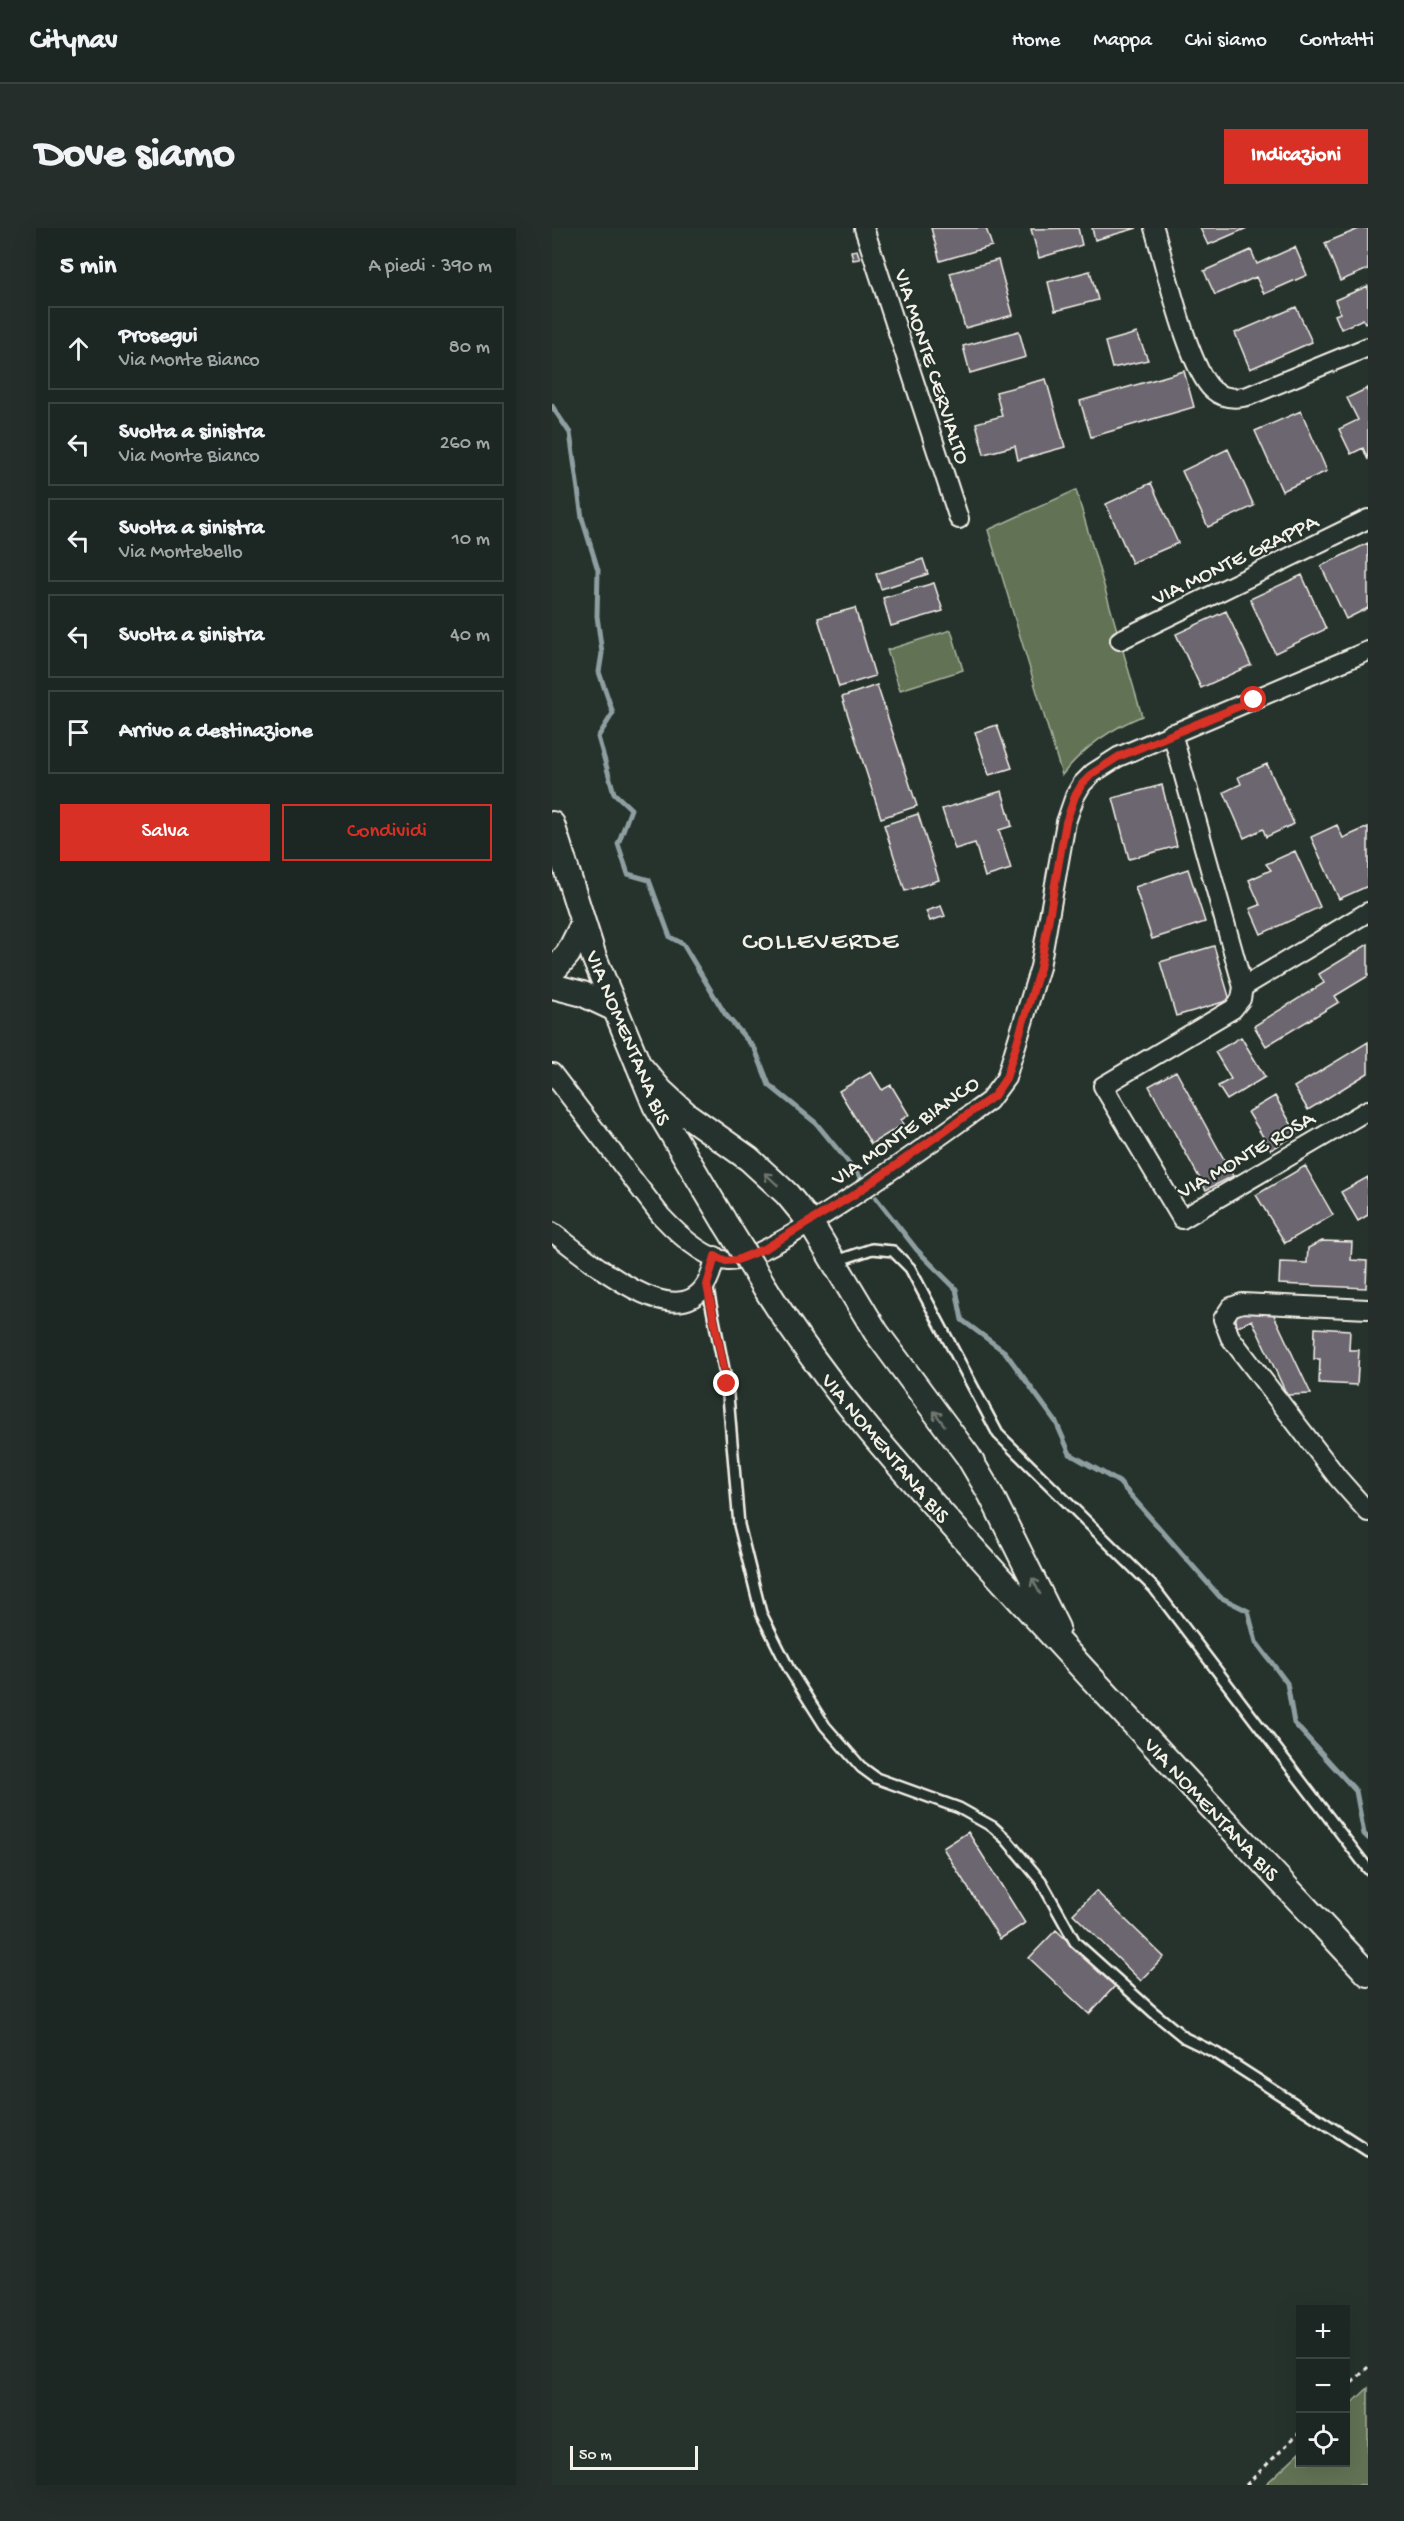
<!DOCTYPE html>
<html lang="it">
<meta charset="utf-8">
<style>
body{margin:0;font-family:"Gochi Hand",sans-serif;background:#252e2a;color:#f1f3f6}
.controls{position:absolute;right:18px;bottom:18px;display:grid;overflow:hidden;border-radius:0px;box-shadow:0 6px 24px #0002}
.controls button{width:54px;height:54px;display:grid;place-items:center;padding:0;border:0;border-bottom:2px solid #3a4340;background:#1c2622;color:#f1f3f6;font:30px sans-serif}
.scale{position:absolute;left:18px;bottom:15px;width:128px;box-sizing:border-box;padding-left:6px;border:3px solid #f4f1e8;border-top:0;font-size:16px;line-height:21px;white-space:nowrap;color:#f4f1e8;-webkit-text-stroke:4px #26332d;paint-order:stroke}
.stop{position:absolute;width:18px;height:18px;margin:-14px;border:4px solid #d93025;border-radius:50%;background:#fff}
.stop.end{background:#d93025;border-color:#fff;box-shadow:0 2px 6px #0008}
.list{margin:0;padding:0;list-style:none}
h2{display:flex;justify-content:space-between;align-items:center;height:78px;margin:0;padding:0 24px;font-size:26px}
h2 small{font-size:20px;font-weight:400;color:#a0a5a5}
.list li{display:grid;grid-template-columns:39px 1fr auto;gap:18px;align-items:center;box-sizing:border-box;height:84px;margin:0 12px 12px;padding:0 12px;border:2px solid #3a4340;border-radius:0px}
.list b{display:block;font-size:22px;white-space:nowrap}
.list p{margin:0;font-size:20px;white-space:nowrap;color:#a0a5a5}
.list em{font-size:20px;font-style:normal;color:#a0a5a5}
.actions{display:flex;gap:12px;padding:18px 24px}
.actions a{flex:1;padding:14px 0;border:2px solid #d93025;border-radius:0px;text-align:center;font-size:21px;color:#d93025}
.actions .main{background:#d93025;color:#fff}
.icon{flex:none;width:33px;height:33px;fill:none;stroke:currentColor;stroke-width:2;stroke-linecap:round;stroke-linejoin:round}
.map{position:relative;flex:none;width:816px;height:2257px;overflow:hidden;border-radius:0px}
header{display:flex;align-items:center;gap:36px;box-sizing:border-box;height:84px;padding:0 30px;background:#1c2622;border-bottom:2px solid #3a4340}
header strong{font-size:28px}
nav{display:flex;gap:33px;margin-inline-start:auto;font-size:21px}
.intro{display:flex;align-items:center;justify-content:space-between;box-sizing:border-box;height:144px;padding:0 36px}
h1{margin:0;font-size:42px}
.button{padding:15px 27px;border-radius:0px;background:#d93025;color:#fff;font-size:21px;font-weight:700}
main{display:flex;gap:36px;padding:0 36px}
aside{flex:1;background:#1c2622;border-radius:0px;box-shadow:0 6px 24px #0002}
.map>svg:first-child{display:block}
.green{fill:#627355;stroke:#abb29e;stroke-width:1.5}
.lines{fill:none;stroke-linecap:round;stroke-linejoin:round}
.stream{stroke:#8f9fa1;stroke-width:5}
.building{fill:#6c6670;stroke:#f4f1e8;stroke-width:1.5}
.service-casing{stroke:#f4f1e8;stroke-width:14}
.minor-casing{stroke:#f4f1e8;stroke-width:22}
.secondary-casing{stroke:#f4f1e8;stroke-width:28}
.path{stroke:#f4f1e8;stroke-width:3;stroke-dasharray:4.5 4.5;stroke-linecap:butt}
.service{stroke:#26332d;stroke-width:9}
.minor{stroke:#26332d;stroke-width:18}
.secondary{stroke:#26332d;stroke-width:24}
.secondary-bridge-casing{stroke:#f4f1e8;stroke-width:28;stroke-linecap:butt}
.secondary-bridge{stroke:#26332d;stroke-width:24}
.oneway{stroke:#6e766e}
.route{stroke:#d93025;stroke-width:8}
.labels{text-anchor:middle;stroke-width:4.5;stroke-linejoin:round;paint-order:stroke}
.street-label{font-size:22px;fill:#f4f1e8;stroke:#26332d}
.quarter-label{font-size:26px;letter-spacing:1.5px;fill:#f4f1e8;stroke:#26332d}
</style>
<header>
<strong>Citynav</strong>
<nav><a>Home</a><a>Mappa</a><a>Chi siamo</a><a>Contatti</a></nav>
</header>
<div class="intro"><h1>Dove siamo</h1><a class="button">Indicazioni</a></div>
<main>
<aside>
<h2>5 min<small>A piedi · 390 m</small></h2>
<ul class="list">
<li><svg class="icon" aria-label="ahead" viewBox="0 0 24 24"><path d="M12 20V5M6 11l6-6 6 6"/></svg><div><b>Prosegui</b><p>Via Monte Bianco</p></div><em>80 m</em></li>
<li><svg class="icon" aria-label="left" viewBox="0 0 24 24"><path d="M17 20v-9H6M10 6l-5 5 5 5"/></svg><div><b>Svolta a sinistra</b><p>Via Monte Bianco</p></div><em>260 m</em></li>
<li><svg class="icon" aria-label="left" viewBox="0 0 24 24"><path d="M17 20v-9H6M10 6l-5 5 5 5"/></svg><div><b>Svolta a sinistra</b><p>Via Montebello</p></div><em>10 m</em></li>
<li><svg class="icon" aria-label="left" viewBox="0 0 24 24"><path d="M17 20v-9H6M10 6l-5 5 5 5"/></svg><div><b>Svolta a sinistra</b></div><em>40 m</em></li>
<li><svg class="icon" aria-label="arrive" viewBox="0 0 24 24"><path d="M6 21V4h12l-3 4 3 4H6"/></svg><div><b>Arrivo a destinazione</b></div></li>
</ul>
<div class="actions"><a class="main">Salva</a><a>Condividi</a></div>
</aside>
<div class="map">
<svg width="816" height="2257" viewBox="0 0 816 2257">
<rect width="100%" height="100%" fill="#26332d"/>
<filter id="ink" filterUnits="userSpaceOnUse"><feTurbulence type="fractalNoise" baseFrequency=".0167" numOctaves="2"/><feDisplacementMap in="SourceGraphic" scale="12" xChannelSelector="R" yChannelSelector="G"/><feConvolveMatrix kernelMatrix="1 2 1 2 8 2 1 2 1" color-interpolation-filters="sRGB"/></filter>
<g filter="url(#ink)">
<path class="green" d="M524 262 590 488C558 501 531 520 510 547L436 302Z
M399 402 411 442 348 462 335 422Z
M816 2160V2257H713L748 2224V2234H794V2181Z"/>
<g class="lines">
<path class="stream" d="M0 178 18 205 30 290 46 342 45 388 50 425 47 444 61 485 46 509 62 565 79 581 66 616 76 646 97 652 118 709 131 716 173 786 203 821 217 857 264 895 310 951
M324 970 365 1022 404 1061 410 1092 453 1124 504 1194 518 1226 567 1254 668 1369 696 1383 704 1414 735 1455 742 1495 804 1563 812 1606 816 1610"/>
</g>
<path class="building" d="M379 0H434L440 18 388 33Z
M526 0 530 17 487 30 479 1Z
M540 0H585L543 12Z
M648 0H695L656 17Z
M809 0H816V41L788 53 773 15Z
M743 19 755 47 712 66 704 49 663 67 652 43 699 22 705 36Z
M305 22 308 31 301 32 299 23Z
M446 32 461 87 413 100 398 45Z
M538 43 546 72 503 83 496 54Z
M816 58V94L813 95 811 91 789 101 783 87 788 85 783 72Z
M744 79 760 114 698 141 683 105Z
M467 103 474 129 418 145 411 118Z
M585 105 596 132 560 140 553 114Z
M632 143 642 179 539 209 528 173Z
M494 151 513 219 466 232 463 218 432 226 424 195 450 188 444 164Z
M816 160V232L811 220 799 226 787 201 806 192 795 170Z
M749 183 775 243 730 263 703 203Z
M676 221 702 278 656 299 630 243Z
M599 255 626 315 580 335 554 276Z
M816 315V380L794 391 769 338Z
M371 331 376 346 329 361 324 346Z
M750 347 774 401 723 425 698 371Z
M382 355 391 383 339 398 331 370Z
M303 380 323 448 287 459 266 390Z
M674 383 699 437 649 460 624 406Z
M325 457 365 578 329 590 290 469Z
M445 497 460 540 437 547 423 504Z
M715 536 742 596 714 609 711 601 692 610 672 564 689 556 686 549Z
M610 557 625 618 577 631 561 570Z
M450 563 460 598 447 602 459 641 433 649 423 615 403 621 390 581Z
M366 586 387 652 353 663 332 597Z
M785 597 791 610 816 599V658L787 671 759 609Z
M743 623 768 679 709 706 698 681 708 677 697 652 719 642 714 636Z
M636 641 653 694 600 711 583 659Z
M389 678 393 688 378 693 374 683Z
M816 716V748L783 768 787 774 714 818 702 798 772 755 767 746Z
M662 718 678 772 624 788 608 734Z
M689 809 713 849 675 872 666 858 679 851 663 824Z
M816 814V845L756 882 742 859Z
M624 843 681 948 654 962 597 858Z
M319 844 330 862 339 857 357 887 349 892 352 896 319 916 287 863Z
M723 868 745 906 719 922 696 884Z
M753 938 781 987 733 1015 704 967Z
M816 949V987L806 993 789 964Z
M770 1013 800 1014 799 1032 815 1033 814 1060 727 1056 728 1034 755 1035 756 1020Z
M683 1084 721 1085 759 1166 735 1167 700 1092 685 1099Z
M763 1100 798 1102 797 1122H807L805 1157 767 1155 768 1131H762Z
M416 1604 473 1695 448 1711 391 1620Z
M544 1663 612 1729 589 1753 521 1686Z
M504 1702 563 1758 537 1786 477 1730Z"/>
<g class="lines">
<defs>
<path id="service" d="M284 1033 320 1021 341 1023 358 1040 446 1206 602 1360 816 1641
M155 1057 175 1156 187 1297 209 1385 237 1441 273 1498 309 1539 324 1550 407 1580 441 1599 454 1611 489 1653 523 1714 601 1784 633 1810 664 1825 816 1923"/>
<path id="minor" d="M312 0 407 291
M602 0C613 36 636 140 661 162 671 171 683 171 696 168L816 119
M568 412 816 291
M620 505 691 759 816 684
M691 759 689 771 681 781 551 858 630 991 816 882
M0 845 109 988C125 1005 152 1031 176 1033 215 1036 396 902 437 873L454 850 488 739 514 594 523 568 530 556 541 545 566 529 816 423
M0 1004C41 1034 147 1130 163 1028
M816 1081 690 1075 679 1079 671 1091 678 1109 786 1250 816 1284"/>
<path id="secondary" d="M0 596 42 729 103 877 172 993
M0 744 16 726 31 696
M0 758 31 766 63 781
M86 836 109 863 135 887 197 931 235 966 258 994 324 1104 416 1228 439 1267 505 1400
M214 1061C281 1169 369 1263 454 1357 573 1488 695 1617 816 1746"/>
</defs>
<use href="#service" class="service-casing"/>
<use href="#minor" class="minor-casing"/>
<use href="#secondary" class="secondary-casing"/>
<path class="path" d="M794 2161 816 2139
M694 2257 748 2204"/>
<use href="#service" class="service"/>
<use href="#minor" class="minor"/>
<use href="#secondary" class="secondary"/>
<defs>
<path id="secondary-bridge" d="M172 993 214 1061"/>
</defs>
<use href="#secondary-bridge" class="secondary-bridge-casing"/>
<use href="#secondary-bridge" class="secondary-bridge"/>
</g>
<defs><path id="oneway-shaft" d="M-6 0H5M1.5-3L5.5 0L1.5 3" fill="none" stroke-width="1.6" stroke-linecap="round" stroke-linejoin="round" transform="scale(1.5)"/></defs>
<g class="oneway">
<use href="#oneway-shaft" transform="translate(219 951) rotate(-137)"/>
<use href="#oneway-shaft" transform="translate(387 1190) rotate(-127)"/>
<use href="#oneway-shaft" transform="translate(484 1358) rotate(-117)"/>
</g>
</g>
<g class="lines" filter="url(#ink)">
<path class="route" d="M175 1156 155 1057 163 1028 174 1033 185 1032 214 1020 303 966 442 868 454 850 488 740 514 594 523 568 530 556 541 545 566 529 702 472"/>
</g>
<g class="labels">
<g class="street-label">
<text transform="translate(382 138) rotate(72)" y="8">VIA MONTE CERVIALTO</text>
<text transform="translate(682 330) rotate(-26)" y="8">VIA MONTE GRAPPA</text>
<text transform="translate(78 809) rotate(67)" y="8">VIA NOMENTANA BIS</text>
<text transform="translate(352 901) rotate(-35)" y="8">VIA MONTE BIANCO</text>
<text transform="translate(693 925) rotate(-30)" y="8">VIA MONTE ROSA</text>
<text transform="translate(335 1219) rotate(50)" y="8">VIA NOMENTANA BIS</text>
<text transform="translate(661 1580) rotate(47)" y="8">VIA NOMENTANA BIS</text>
</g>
<g class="quarter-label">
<text x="269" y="720">COLLEVERDE</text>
</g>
</g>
</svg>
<div class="controls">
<button>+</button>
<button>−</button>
<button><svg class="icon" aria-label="locate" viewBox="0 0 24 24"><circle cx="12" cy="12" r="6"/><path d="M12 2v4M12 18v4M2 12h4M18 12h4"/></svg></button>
</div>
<div class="scale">50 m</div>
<div class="stop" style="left:702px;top:472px"></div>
<div class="stop end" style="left:175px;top:1156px"></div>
</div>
</main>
